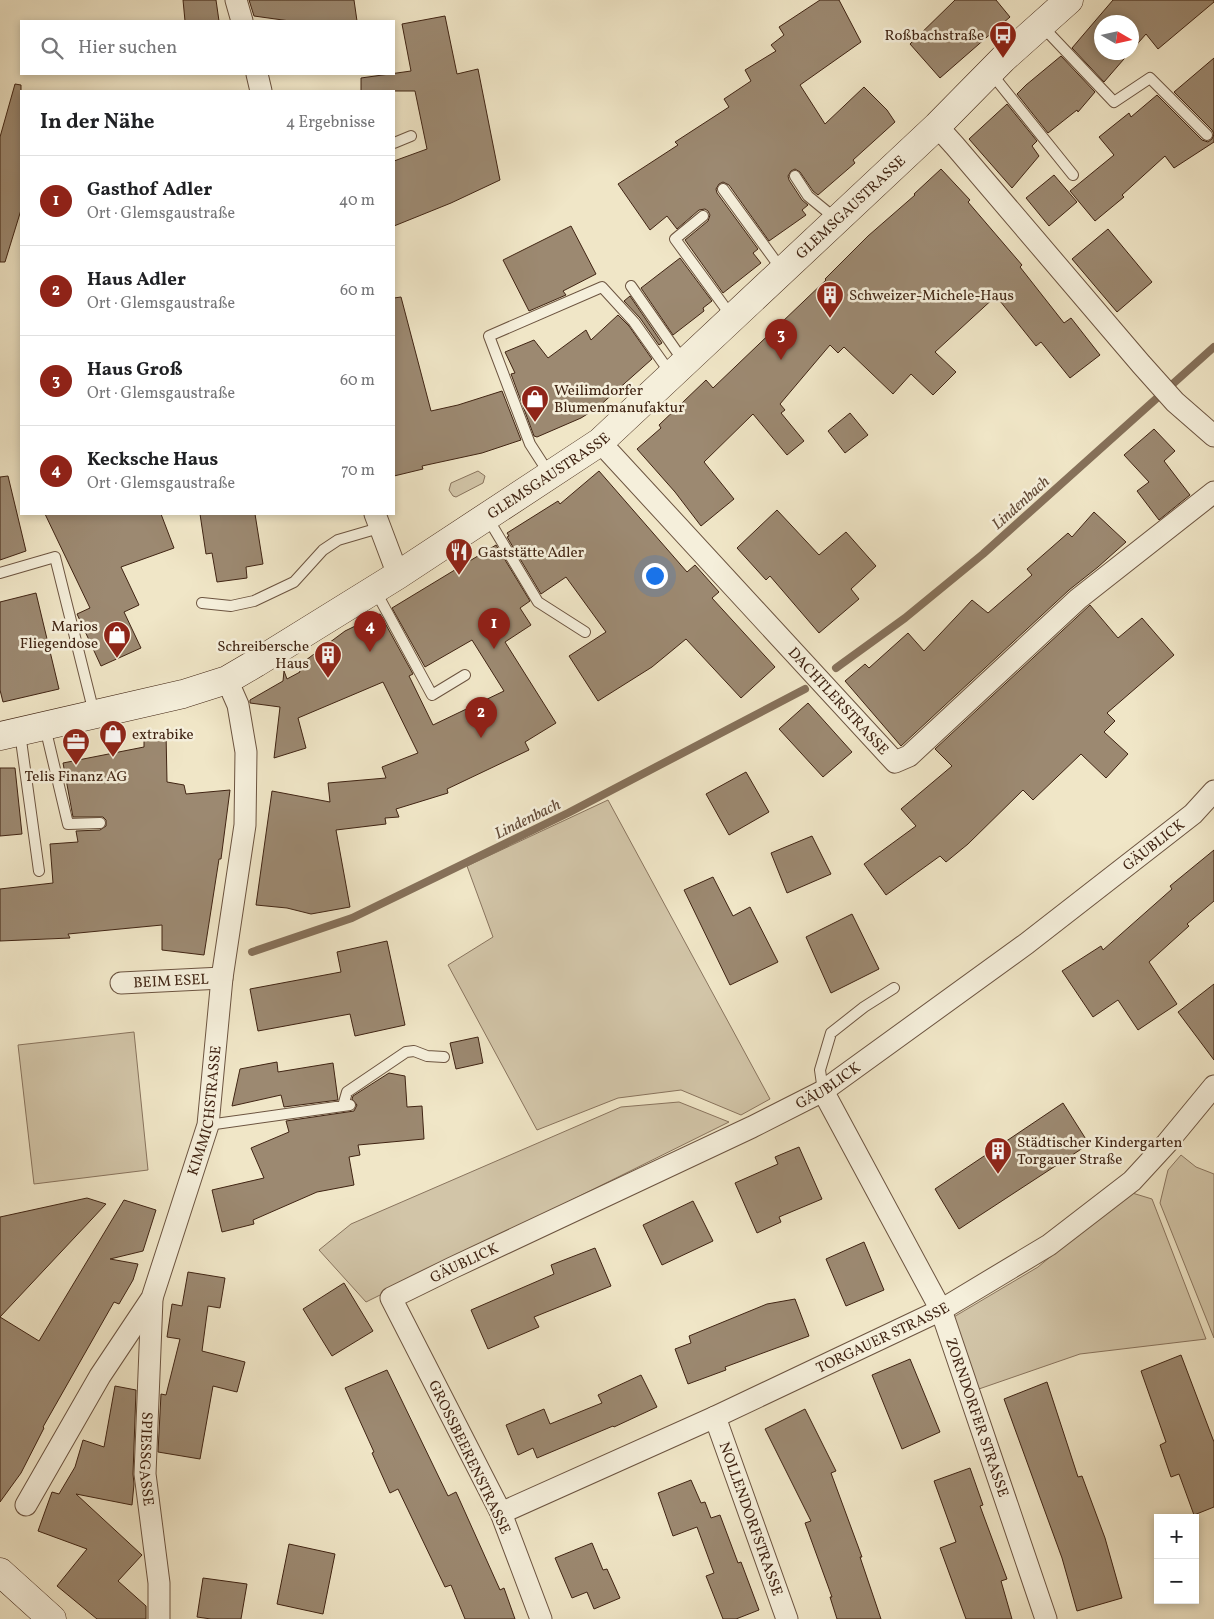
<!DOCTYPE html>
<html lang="de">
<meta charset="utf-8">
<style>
body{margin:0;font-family:Vollkorn,serif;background:#f2f2f2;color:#202124}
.controls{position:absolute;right:15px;bottom:15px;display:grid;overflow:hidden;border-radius:0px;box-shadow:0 2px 8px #0003}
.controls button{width:45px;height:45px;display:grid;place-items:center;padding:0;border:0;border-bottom:1px solid #e0e0e0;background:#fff;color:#202124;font:25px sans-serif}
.compass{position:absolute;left:1094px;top:15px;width:45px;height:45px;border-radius:50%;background:#fff;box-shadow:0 2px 8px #0003;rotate:99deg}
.you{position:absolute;left:654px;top:575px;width:18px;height:18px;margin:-12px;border:4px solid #fff;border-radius:50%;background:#1a73e8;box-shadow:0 0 0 8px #1a73e833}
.badge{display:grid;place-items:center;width:32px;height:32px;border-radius:50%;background:#8f2418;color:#fff;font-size:16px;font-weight:700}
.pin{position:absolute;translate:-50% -41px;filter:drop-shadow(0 1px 2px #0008)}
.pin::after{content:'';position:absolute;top:26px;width:18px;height:15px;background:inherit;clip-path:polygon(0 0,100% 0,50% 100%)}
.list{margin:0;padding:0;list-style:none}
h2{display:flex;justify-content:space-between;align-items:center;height:65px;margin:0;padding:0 20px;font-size:21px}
h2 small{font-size:16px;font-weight:400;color:#757577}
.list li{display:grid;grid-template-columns:32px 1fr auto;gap:15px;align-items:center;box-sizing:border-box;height:90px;padding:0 20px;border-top:1px solid #e0e0e0}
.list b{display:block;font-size:19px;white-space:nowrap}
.list p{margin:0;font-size:16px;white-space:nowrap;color:#757577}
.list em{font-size:16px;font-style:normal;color:#757577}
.icon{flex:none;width:28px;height:28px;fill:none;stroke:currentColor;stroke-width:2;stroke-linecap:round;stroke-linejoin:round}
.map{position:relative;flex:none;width:1214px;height:1619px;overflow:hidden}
.search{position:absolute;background:#fff;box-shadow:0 2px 8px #0003;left:20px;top:20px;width:375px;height:55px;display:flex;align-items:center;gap:12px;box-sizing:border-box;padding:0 18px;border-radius:0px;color:#757577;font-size:19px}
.panel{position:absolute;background:#fff;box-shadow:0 2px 8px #0003;left:20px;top:90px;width:375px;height:425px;border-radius:0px}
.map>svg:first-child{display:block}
.green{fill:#d2c5a8;stroke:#89745e}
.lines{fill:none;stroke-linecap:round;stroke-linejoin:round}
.stream{stroke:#86715a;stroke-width:8}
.building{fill:#9c8971;stroke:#402413}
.lane-casing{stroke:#6c5440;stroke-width:12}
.street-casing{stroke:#6c5440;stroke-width:23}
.secondary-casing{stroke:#402413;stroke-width:29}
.lane{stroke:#f5efdb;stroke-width:10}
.street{stroke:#f5efdb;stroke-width:21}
.secondary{stroke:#f5efdb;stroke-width:28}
.labels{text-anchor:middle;stroke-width:5;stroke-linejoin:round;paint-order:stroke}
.poi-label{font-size:15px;fill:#402413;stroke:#f5efdb;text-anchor:start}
.street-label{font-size:15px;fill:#402413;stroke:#f5efdb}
.water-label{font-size:16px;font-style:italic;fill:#634a37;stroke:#f5efdb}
</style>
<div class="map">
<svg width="1214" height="1619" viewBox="0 0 1214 1619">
<rect width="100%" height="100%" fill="#f0e6c7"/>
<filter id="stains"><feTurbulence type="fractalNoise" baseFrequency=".004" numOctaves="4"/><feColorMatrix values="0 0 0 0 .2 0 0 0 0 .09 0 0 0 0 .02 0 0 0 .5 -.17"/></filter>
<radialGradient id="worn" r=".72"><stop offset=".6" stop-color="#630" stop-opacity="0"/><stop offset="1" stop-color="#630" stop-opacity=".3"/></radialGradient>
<path class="green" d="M478 471 485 476 483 483 456 497 453 496 449 490 451 483Z
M608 800 770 1099 741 1115 681 1090 618 1098 537 1130 448 965 493 937 467 866Z
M134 1032 148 1170 34 1184 18 1045Z
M679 1102 729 1122 366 1302 319 1250 351 1224 621 1107Z
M1181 1155 1196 1167 1214 1174V1338L1160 1203 1168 1170Z
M1129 1192 1152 1199 1206 1339 1080 1354 976 1390 952 1318 1038 1267Z"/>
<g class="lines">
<path class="stream" d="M836 668 905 618 983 554 1214 347
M252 952 352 918 568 813 805 689"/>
</g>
<path class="building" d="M183 0H216L219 21H185Z
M249 0H354L357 21H290L254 16Z
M820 0H839L861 42 800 85 825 124 864 87 887 110 895 122 853 160 855 163 818 195 813 191 800 172 795 169 791 171 788 176 789 180 802 200 808 205 802 210 806 215 769 241 729 185 723 182 719 184 716 189 717 193 758 249 753 253 761 263 723 293 685 240 708 221 710 215 708 211 705 209 699 210 677 229 667 216 650 230 618 184 678 145 675 142 729 107 724 99 751 81 745 70 776 51 771 45 784 35 779 27Z
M955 0H996L1010 17 940 78 910 44Z
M1113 0H1214V2L1158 49 1146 34 1132 50V22H1102V52H1130L1104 82 1072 48Z
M445 16 457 74 478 69 500 180 451 203 394 226V161L427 149 415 91H361V78L411 71 402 24Z
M1061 56 1095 92 1078 112 1077 110 1048 133 1017 94 1026 85Z
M1214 58V142L1174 168 1165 156 1122 195 1124 197 1095 221 1070 191 1114 155 1099 137 1129 113 1131 117 1157 95 1202 140 1208 142 1212 139 1214 134 1212 130 1174 92Z
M15 84 21 85V210L5 262H0V137Z
M1007 104 1037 141 1032 146 1039 156 1012 188 969 139Z
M941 169 970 200 968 202 1022 265 1020 267 1064 323 1071 318 1100 355 1070 378 1041 342 1036 346 996 296 935 352 956 372 933 395 911 374 893 394 844 347 838 353 830 345 780 404 785 410 781 413 804 441 787 455 753 414 704 462 734 499 701 526 675 492 637 449 661 428 659 425 706 380 713 388 826 280 825 279 868 236 915 195 914 194Z
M1054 175 1077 202 1049 226 1026 198Z
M571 226 596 274 563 291 566 295 529 311 503 260Z
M1108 229 1152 282 1117 312 1072 259Z
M680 258 712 301 703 308 704 311 673 335 641 288Z
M630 296 662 343 659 345 640 318 624 301Z
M401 297 431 411 458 405 502 391 521 440 482 453 422 466 423 469 394 476V298Z
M618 315 629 326 652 359 597 408 581 418 537 437 534 436 511 374 515 373 505 352 534 340 548 358 586 330 591 340Z
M850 413 868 435 845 453 828 431Z
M1154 429 1175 451 1164 461 1190 495 1159 520 1137 491 1149 482 1124 455Z
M599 471 687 572 695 565 719 592 712 598 775 667 741 698 686 639 652 667 598 701 569 656 606 632 566 577 541 594 507 537 509 536 507 533 558 501 560 504Z
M8 476 26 551 0 560V477Z
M777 510 819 555 846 532 876 566 851 589 859 599 819 633 770 576 766 580 737 548Z
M1094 512 1126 542 1098 567 1069 590 901 746 845 681 865 664 869 668 908 633 924 651 972 600 988 613 1032 575 1027 569 1068 533 1072 537Z
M45 514H161L174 548 121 567 139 605 124 612 141 648 101 666 77 614 90 608Z
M200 514H255L263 564 246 567 247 578 217 582 212 553 206 554Z
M496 545 530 601 520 608 531 625 505 642 556 723 525 742 529 750 447 789 448 793 396 809 399 817 385 818 386 824 336 830 350 907 311 914 287 908 256 905 272 791 330 802 328 783 386 778 382 767 418 753 383 682 298 718 306 748 274 758 280 707 250 703V700L283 681 284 671 287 679 300 672 298 666 345 631 380 614 413 674 409 676 433 725 504 691 472 640 425 667 392 608Z
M36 593 59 689 3 702 0 690V602Z
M1090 605 1118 638 1142 618 1174 655 1107 713 1115 721 1104 732 1128 754 1106 778 1081 754 1033 800 1023 790 968 844 946 862 940 856 886 895 864 864 916 826 901 809 952 766 935 749Z
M808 703 852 752 823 777 779 729Z
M166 732 167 782 184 785 186 794 230 790 221 859H219L204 955 162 950V925L68 934 70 938 0 941V889L53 883 50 844 78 842 76 831 100 830 106 826V820L103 817H73L63 763 144 747V735Z
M0 768H15L22 834 0 836Z
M746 772 769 812 729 835 706 794Z
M812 836 831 874 787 893 771 853Z
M1214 850V901L1187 924 1189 926 1149 962 1177 1004 1138 1030 1118 1000 1093 1017 1062 971 1101 946 1103 950 1172 889 1170 886Z
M713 877 733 916 750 907 778 962 730 985 684 890Z
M852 914 879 969 831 993 806 937Z
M387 941 405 1025 355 1036 350 1014 258 1031 250 989 341 972 337 952Z
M1214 984V1060L1178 1012Z
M478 1037 483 1063 456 1069 450 1043Z
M277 1062 278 1072 333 1063 338 1100 284 1107 281 1095 232 1106 240 1069Z
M389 1073 405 1076 407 1107 422 1106 424 1139 358 1145 360 1155 349 1157 354 1185 317 1192 253 1220 254 1224 222 1232 212 1190 264 1178 251 1148 289 1132 286 1121 354 1111 357 1105 352 1099 353 1096Z
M1063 1103 1089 1144 959 1229 935 1189Z
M799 1147 822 1199 779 1217 781 1222 757 1233 735 1183 778 1164 775 1157Z
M87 1198 106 1204 0 1317 39 1341 124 1200 156 1210 143 1251 110 1259 138 1264 133 1280 119 1304 114 1302 43 1427 44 1428 21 1473 0 1502V1217Z
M693 1201 713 1241 662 1265 643 1225Z
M864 1242 884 1290 846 1306 826 1259Z
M595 1248 611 1286 534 1317 539 1327 488 1349 471 1310 554 1274 551 1265Z
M188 1272 225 1278 220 1308 208 1306 202 1351 245 1362 237 1392 213 1386 200 1459 158 1452 161 1394 166 1395 180 1339 167 1337 172 1304 182 1306Z
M344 1283 373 1331 332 1356 303 1309Z
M795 1299 809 1336 725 1367 726 1370 688 1384 675 1349 691 1343 689 1336 767 1304Z
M1181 1355 1214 1442V1507L1194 1515 1179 1474 1171 1477 1160 1445 1166 1442 1141 1371Z
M910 1359 940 1432 902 1449 872 1375Z
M387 1370 448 1496 456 1492 500 1590 504 1588 515 1619H465L451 1585 445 1587 398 1489 390 1493 372 1453 374 1452 345 1388Z
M641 1375 657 1407 614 1427 613 1426 537 1458 533 1448 518 1455 506 1425 544 1409 550 1424 602 1403 598 1395Z
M1047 1382 1078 1477 1082 1476 1105 1538 1122 1598 1077 1611 1062 1558 1004 1399Z
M115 1386 136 1390 133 1474 134 1484 132 1505 76 1494 142 1555 118 1581 146 1606V1619H97L57 1586 87 1549 38 1531 52 1492 59 1494 75 1467 83 1440 104 1447Z
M805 1409 836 1471 831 1473 862 1557H860L881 1619H837L830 1597H832L805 1523 811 1521 765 1429Z
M970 1468 983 1505 980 1506 1007 1579 1001 1581 1012 1619H966L940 1548 956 1542 934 1481Z
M691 1480 701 1503 705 1502 711 1518 720 1515 738 1563 741 1562 759 1610 736 1619H723L706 1576 714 1573 697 1527 673 1536 658 1493Z
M592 1543 603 1570 607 1569 620 1598 594 1609 587 1592 572 1598 555 1558Z
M289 1544 335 1554 323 1614 277 1604Z
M203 1578 247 1584 241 1619H211L197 1617Z"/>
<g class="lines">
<defs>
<path id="lane" d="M1042 26 1114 102 1150 78 1207 135
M991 73 1073 175
M394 143 411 136
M795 176 808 196 836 219
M723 189 782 270
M703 216 675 239 732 317
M631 286 684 362
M550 475 530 444 489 336 602 287 634 322 671 374
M487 517 538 602 585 632
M0 573 55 557 94 713
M375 590 432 695 465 675
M202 603 231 606 254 601 294 582 323 550 338 540 379 528
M45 727 68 824 100 823
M20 733 39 871
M823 1091 820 1070 831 1033 864 1007 894 988
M343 1106 347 1092 406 1052 414 1051 427 1056 444 1057
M208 1125 350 1105"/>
<g id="street">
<path d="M236 0 242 21"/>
<path d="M257 74 261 91"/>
<path d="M937 126 955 146 1141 364 1175 402 1214 436"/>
<path id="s1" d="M600 442 895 762 909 756 1078 599 1214 492"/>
<path d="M375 514 398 575"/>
<path id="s2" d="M121 983 222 978"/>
<path id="s3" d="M823 1091 941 1310 1046 1619"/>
<path id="s4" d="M152 1299 145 1474 159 1583V1619"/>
<path id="s5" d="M715 1417 787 1619"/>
<path id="s6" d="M26 1505 100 1376 152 1298 208 1125 222 978 245 825 246 752 238 705 227 680"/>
<path id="s7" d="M501 1513 715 1417 941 1310 1049 1245 1132 1181 1167 1143 1214 1086"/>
<path id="s8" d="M541 1619 501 1513 391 1298 452 1268 752 1127 823 1091 1026 944 1193 814 1214 791"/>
</g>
<g id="secondary">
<path id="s9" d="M0 736 183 694 227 680 256 663 398 575 600 442 937 126 1003 59 1069 0"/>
<path d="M0 1572 52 1619"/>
</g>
</defs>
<use href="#lane" class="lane-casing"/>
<use href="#street" class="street-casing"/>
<use href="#secondary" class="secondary-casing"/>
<use href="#lane" class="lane"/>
<use href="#street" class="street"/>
<use href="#secondary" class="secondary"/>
</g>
<defs>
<symbol id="bus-pin" viewBox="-11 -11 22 30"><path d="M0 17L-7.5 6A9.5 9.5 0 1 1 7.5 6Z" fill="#8f2418" stroke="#f5efdb"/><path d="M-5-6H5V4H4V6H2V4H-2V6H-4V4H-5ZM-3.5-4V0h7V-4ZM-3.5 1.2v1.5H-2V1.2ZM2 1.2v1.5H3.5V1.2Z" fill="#fff"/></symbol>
<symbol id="building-pin" viewBox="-11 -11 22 30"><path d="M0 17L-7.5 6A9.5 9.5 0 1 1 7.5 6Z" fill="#8f2418" stroke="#f5efdb"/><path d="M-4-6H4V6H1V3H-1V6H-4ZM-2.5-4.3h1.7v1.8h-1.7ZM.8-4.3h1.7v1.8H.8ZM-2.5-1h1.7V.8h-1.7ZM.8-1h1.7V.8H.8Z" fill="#fff"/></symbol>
<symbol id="shop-pin" viewBox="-11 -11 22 30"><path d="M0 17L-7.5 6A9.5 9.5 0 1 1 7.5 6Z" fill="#8f2418" stroke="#f5efdb"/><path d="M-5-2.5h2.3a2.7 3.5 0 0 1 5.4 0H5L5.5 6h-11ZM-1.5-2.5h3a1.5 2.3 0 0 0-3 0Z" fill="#fff"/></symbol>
<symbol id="restaurant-pin" viewBox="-11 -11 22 30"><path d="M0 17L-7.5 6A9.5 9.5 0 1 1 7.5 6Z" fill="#8f2418" stroke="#f5efdb"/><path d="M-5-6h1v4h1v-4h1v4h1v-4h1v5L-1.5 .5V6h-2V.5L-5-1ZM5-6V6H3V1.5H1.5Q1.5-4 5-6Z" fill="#fff"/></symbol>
<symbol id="office-pin" viewBox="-11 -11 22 30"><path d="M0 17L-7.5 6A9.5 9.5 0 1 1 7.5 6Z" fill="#8f2418" stroke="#f5efdb"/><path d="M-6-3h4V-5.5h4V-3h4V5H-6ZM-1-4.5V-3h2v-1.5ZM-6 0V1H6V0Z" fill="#fff"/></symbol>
</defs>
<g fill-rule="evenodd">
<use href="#bus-pin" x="987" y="19" width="32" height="43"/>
<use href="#building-pin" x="814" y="279" width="32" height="43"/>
<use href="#shop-pin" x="519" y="383" width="32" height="43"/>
<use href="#restaurant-pin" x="443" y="536" width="32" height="43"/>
<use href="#shop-pin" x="101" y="619" width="32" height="43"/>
<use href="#building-pin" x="312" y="639" width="32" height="43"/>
<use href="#shop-pin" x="97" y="718" width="32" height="43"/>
<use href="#office-pin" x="60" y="726" width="32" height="43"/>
<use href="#building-pin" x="982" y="1135" width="32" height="43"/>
</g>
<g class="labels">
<g class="poi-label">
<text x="984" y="40" text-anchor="end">Roßbachstraße</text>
<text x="849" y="300">Schweizer-Michele-Haus</text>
<text x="554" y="395">Weilimdorfer<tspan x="554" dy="17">Blumenmanufaktur</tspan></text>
<text x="478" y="557">Gaststätte Adler</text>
<text x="98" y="631" text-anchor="end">Marios<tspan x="98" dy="17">Fliegendose</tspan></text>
<text x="309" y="651" text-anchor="end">Schreibersche<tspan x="309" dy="17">Haus</tspan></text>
<text x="132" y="739">extrabike</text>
<text x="76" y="781" text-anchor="middle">Telis Finanz AG</text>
<text x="1017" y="1147">Städtischer Kindergarten<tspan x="1017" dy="17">Torgauer Straße</tspan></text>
</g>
<g class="street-label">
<text dy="5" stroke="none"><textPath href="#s9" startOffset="1020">GLEMSGAUSTRASSE</textPath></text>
<text dy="5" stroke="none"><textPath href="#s9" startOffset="615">GLEMSGAUSTRASSE</textPath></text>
<text dy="5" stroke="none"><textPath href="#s1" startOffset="352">DACHTLERSTRASSE</textPath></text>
<text dy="5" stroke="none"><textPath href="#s8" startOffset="1246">GÄUBLICK</textPath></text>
<text dy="5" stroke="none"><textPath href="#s2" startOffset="50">BEIM ESEL</textPath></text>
<text dy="5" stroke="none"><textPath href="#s8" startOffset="841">GÄUBLICK</textPath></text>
<text dy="5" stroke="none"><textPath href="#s6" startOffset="438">KIMMICHSTRASSE</textPath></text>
<text dy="5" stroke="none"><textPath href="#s8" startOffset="436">GÄUBLICK</textPath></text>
<text dy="5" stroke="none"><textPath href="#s7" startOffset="420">TORGAUER STRASSE</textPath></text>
<text dy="5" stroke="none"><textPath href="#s3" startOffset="362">ZORNDORFER STRASSE</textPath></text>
<text transform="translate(470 1457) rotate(64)" y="5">GROSSBEERENSTRASSE</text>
<text dy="5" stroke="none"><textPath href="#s4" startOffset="160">SPIESSGASSE</textPath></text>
<text dy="5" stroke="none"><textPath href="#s5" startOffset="108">NOLLENDORFSTRASSE</textPath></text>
</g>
<g class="water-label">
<text transform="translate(1020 502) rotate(-42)" y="6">Lindenbach</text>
<text transform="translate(527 818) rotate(-26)" y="6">Lindenbach</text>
</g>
</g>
<rect width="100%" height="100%" filter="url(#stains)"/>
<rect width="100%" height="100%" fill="url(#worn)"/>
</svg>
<div class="controls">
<button>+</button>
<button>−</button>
</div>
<svg class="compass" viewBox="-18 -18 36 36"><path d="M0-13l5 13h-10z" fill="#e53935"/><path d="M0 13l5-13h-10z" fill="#757577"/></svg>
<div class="you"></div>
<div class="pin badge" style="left:494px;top:649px">1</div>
<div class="pin badge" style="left:481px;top:738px">2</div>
<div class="pin badge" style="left:781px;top:360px">3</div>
<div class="pin badge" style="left:370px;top:652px">4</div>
<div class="search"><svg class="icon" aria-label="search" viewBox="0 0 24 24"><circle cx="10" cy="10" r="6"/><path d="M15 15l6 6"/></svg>Hier suchen</div>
<section class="panel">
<h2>In der Nähe<small>4 Ergebnisse</small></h2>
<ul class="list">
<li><span class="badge">1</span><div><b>Gasthof Adler</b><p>Ort · Glemsgaustraße</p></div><em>40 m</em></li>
<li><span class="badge">2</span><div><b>Haus Adler</b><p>Ort · Glemsgaustraße</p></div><em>60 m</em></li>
<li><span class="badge">3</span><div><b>Haus Groß</b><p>Ort · Glemsgaustraße</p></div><em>60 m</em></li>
<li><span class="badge">4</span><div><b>Kecksche Haus</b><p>Ort · Glemsgaustraße</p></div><em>70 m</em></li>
</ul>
</section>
</div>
